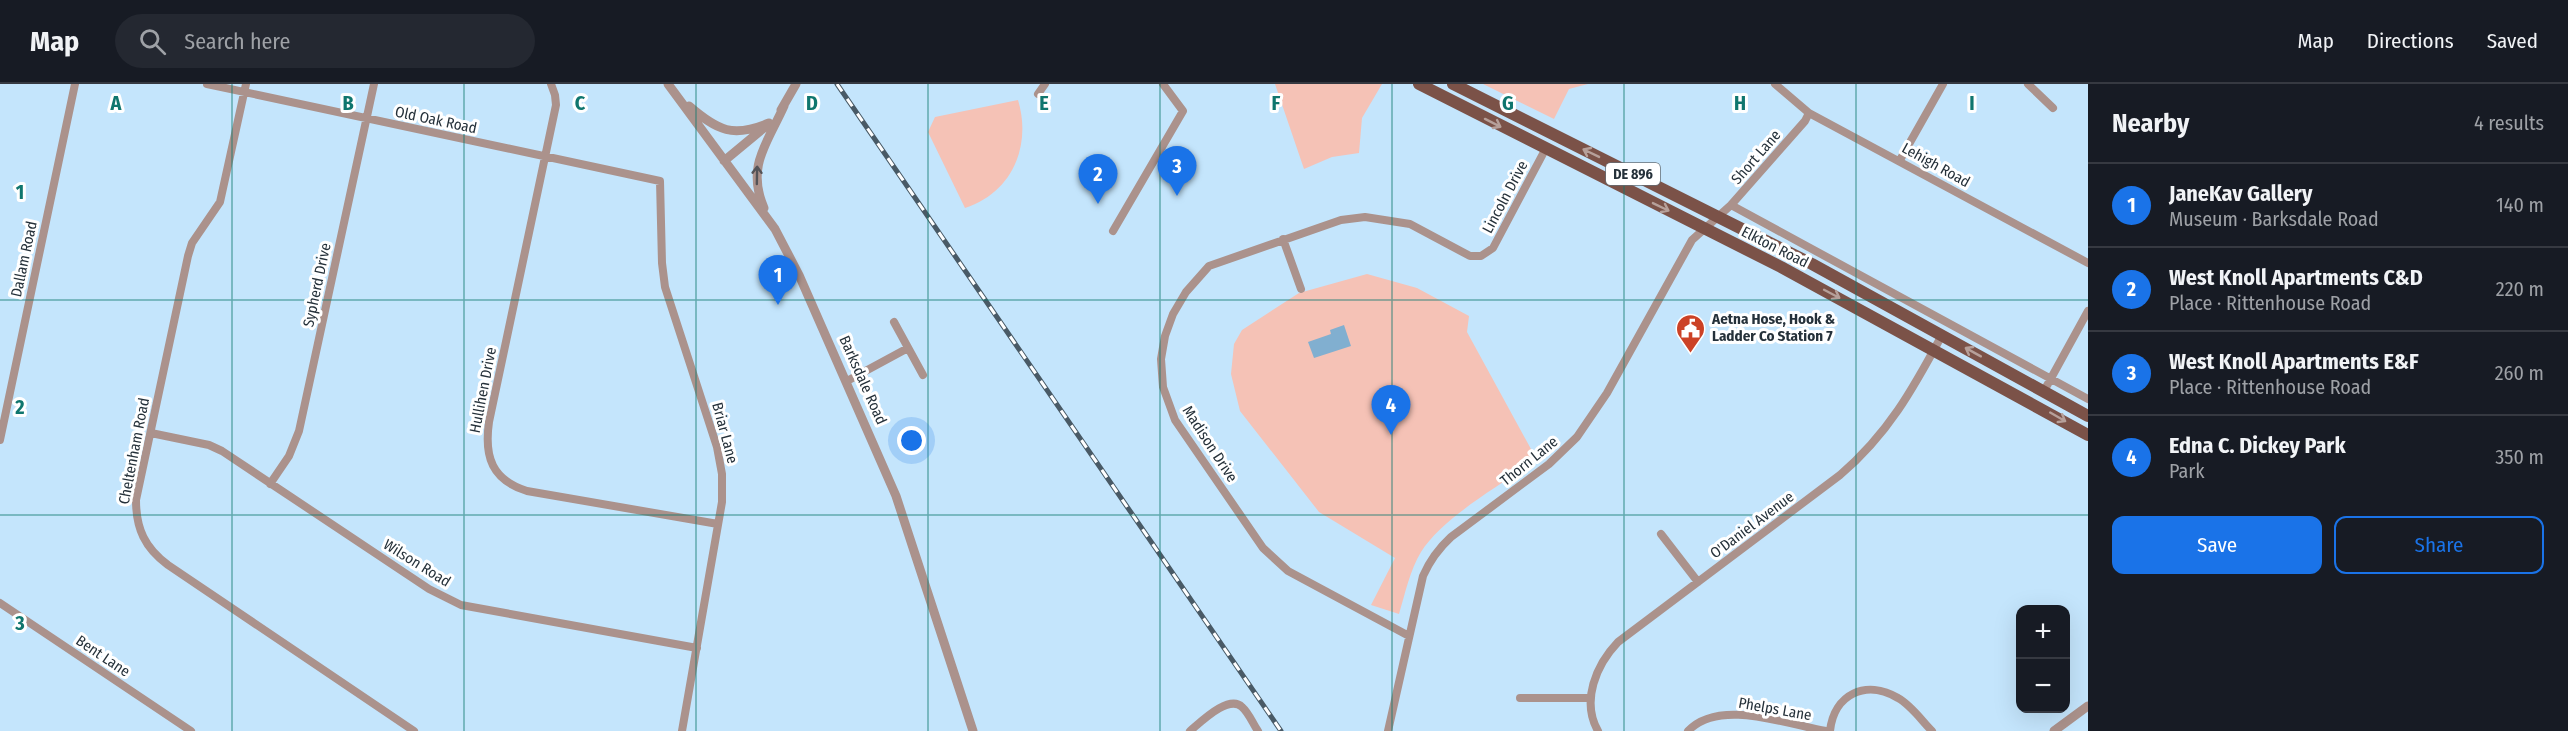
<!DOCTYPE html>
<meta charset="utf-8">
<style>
body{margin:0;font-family:"Fira Sans Condensed",sans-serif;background:#242831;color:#f1f3f6}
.controls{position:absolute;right:18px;bottom:18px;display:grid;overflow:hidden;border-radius:12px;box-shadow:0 6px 24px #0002}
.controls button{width:54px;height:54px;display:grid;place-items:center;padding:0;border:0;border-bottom:2px solid #363941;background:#171b24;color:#f1f3f6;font:30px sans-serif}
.you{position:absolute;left:912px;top:357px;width:21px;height:21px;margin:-15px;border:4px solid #fff;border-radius:50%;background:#1a73e8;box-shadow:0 0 0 9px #1a73e833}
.badge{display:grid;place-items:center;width:39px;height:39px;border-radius:50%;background:#1a73e8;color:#fff;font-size:20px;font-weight:700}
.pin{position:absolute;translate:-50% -50px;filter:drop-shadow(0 2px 3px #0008)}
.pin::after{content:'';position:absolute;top:32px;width:21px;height:18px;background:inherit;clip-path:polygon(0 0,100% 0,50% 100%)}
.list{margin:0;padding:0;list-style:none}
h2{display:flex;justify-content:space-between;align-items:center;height:78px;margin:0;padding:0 24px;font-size:26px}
h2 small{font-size:20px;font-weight:400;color:#9ea1a6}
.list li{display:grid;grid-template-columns:39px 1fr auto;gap:18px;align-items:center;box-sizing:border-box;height:84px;padding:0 24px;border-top:2px solid #363941}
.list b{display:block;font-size:22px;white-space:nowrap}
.list p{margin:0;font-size:20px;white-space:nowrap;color:#9ea1a6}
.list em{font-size:20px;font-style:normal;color:#9ea1a6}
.actions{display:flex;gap:12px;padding:18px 24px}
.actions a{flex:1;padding:14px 0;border:2px solid #1a73e8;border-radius:12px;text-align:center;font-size:21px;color:#1a73e8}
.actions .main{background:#1a73e8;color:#fff}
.icon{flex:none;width:33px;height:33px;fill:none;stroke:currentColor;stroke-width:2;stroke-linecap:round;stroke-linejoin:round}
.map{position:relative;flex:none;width:2088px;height:647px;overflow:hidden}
header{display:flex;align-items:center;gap:36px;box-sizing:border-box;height:84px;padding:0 30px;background:#171b24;border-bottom:2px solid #363941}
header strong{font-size:28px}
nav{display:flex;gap:33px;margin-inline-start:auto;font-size:21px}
.search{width:420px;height:54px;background:#242831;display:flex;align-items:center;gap:15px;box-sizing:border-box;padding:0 21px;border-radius:33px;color:#9ea1a6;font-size:22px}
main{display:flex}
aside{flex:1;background:#171b24}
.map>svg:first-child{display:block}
.green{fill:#f5c2b6}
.water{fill:#81afd0}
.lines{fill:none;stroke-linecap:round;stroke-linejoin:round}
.minor{stroke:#ab928c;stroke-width:8}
.tertiary{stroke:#ab928c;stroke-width:9}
.primary{stroke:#7b5248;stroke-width:12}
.rail-casing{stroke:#495a66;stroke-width:5}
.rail{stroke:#fff;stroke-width:3;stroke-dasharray:9;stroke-linecap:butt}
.oneway{stroke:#b6a09a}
.oneway2{stroke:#545357}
.grid{fill:none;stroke:#0f766e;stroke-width:1.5;stroke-opacity:0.55}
.labels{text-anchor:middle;stroke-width:6;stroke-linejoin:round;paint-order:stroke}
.shield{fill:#fff;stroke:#666f75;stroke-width:1.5}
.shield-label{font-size:14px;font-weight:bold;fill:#25313a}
.street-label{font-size:15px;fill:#25313a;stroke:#fff}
.poi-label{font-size:15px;font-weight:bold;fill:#25313a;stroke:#fff;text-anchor:start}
.grid-label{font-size:20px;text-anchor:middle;font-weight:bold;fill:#0f766e;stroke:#fff;stroke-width:6;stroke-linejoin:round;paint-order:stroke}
</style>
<header>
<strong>Map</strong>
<div class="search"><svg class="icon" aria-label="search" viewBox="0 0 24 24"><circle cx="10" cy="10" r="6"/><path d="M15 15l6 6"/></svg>Search here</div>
<nav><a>Map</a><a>Directions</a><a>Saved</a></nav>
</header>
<main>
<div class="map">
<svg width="2088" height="647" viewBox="0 0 2088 647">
<rect width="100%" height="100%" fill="#c4e5fc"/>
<path class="green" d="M1275 0H1382L1362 34 1359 69 1332 73 1304 85Z
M1483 0H1588L1569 5 1554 35Z
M1018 16C1032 62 1012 109 965 124L928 48 935 33Z
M1367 190 1417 204 1469 232 1467 248 1537 376C1502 400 1443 433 1421 468 1410 486 1405 510 1399 530L1371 521 1395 474 1319 428 1240 327 1231 290 1234 260 1242 246 1299 209Z"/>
<path class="water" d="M1344 241 1351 262 1314 274 1308 258 1331 250 1330 246Z"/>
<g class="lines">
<path class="minor" d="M207 0 660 97 662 179 665 203 717 363 722 390V418L682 647
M246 0 220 118 192 159 188 172 136 416C136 445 145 464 168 481L414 647
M551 0 555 11 556 21 489 338C484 373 492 396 527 407L718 440
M1775 0 1809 29 2088 179
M2028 0 2053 24
M1038 10 1045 0
M1900 76 1943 0
M1731 121 2088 315
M1113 147 1183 27 1163 0
M1283 155 1301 205
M894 238 923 291
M847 297 908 264
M2044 307 2088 227
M151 349 209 361 222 367 429 505 461 521 697 564
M0 356 75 0
M270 400 289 372 299 347 374 0
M1661 450 1698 498
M0 519 191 647
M1409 552 1288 487 1263 464 1175 336 1163 303 1161 275 1165 252 1173 230 1186 208 1209 182 1341 136 1365 133 1410 140 1470 172H1481L1493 164 1545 66
M1520 614H1591
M1190 647C1201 638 1229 610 1242 623 1249 629 1253 640 1258 647
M1388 647 1423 492C1430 476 1438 465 1451 453L1549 380 1577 353 1607 309 1692 156 1731 121 1805 37 1809 29
M1598 647C1581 617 1596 581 1618 558L1840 391C1888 350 1913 305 1942 251
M1688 647C1719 614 1786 640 1826 647
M1830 647C1834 610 1866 595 1898 614 1911 621 1922 637 1932 647"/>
<path class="tertiary" d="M668 0 775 145 799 191 896 412 973 647
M689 22C718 47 733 54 769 39
M781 26 796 0
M724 77 765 43
M764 124C746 82 767 60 784 22
M2054 647 2088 622"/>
<path class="primary" d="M1419 0 1781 183 2088 351
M1453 0 1812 180 2088 332"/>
<defs>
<path id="rail" d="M837 0 1281 647"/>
</defs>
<use href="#rail" class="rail-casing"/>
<use href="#rail" class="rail"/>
</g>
<defs><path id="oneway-shaft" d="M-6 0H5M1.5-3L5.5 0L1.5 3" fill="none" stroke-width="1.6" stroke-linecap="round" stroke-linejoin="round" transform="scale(1.5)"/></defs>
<g class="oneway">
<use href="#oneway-shaft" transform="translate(1493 39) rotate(27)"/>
<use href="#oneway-shaft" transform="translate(1591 69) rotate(-154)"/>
<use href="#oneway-shaft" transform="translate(1661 123) rotate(26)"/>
<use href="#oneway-shaft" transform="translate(1832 210) rotate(28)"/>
<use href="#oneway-shaft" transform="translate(1973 268) rotate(-151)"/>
<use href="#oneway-shaft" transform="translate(2058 333) rotate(30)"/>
</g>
<use class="oneway2" href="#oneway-shaft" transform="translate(757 91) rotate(-89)"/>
<path class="grid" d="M232 0V647M464 0V647M696 0V647M928 0V647M1160 0V647M1392 0V647M1624 0V647M1856 0V647M0 216H2088M0 431H2088"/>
<defs>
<symbol id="civic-pin" viewBox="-11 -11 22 30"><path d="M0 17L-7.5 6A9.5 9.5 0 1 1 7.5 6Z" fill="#cc4226" stroke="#fff"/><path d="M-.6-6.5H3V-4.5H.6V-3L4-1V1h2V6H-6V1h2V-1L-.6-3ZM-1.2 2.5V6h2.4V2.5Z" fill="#fff"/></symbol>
</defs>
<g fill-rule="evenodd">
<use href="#civic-pin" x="1674" y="228" width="33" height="45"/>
</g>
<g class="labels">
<rect class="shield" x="1606" y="79" width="54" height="22" rx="4.5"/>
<g class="shield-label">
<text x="1633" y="95">DE 896</text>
</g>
<g class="street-label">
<text transform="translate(436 36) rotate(12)" y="5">Old Oak Road</text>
<text transform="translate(1756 73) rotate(-49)" y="5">Short Lane</text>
<text transform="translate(1936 81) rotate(29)" y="5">Lehigh Road</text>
<text transform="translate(1505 113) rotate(-62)" y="5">Lincoln Drive</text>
<text transform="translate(1775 163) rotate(27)" y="5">Elkton Road</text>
<text transform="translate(24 175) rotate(-78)" y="5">Dallam Road</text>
<text transform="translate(317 201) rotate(-78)" y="5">Sypherd Drive</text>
<text transform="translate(863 296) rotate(66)" y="5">Barksdale Road</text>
<text transform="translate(483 306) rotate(-79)" y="5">Hullihen Drive</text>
<text transform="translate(725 349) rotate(75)" y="5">Briar Lane</text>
<text transform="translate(1210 360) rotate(57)" y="5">Madison Drive</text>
<text transform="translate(134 367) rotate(-79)" y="5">Cheltenham Road</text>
<text transform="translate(1529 377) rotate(-39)" y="5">Thorn Lane</text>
<text transform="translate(1752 441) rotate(-37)" y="5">O'Daniel Avenue</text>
<text transform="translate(417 479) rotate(32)" y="5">Wilson Road</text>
<text transform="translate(103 572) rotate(34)" y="5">Bent Lane</text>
<text transform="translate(1775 625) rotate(10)" y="5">Phelps Lane</text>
</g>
<g class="poi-label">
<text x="1712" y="240">Aetna Hose, Hook &amp;<tspan x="1712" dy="17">Ladder Co Station 7</tspan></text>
</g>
</g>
<g class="grid-label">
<text x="116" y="26">A</text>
<text x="348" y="26">B</text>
<text x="580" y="26">C</text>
<text x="812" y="26">D</text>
<text x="1044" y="26">E</text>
<text x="1276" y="26">F</text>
<text x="1508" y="26">G</text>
<text x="1740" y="26">H</text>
<text x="1972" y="26">I</text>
<text x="20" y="115">1</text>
<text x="20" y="330">2</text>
<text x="20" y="546">3</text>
</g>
</svg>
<div class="controls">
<button>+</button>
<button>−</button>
</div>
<div class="you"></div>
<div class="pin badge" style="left:778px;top:221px">1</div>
<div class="pin badge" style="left:1098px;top:120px">2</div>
<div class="pin badge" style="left:1177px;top:112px">3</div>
<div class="pin badge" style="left:1391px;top:351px">4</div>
</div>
<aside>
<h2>Nearby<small>4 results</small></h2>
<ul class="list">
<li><span class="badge">1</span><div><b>JaneKav Gallery</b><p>Museum · Barksdale Road</p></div><em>140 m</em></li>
<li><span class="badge">2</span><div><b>West Knoll Apartments C&amp;D</b><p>Place · Rittenhouse Road</p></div><em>220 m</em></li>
<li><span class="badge">3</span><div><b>West Knoll Apartments E&amp;F</b><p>Place · Rittenhouse Road</p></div><em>260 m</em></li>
<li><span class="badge">4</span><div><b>Edna C. Dickey Park</b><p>Park</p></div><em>350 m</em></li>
</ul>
<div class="actions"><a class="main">Save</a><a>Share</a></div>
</aside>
</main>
